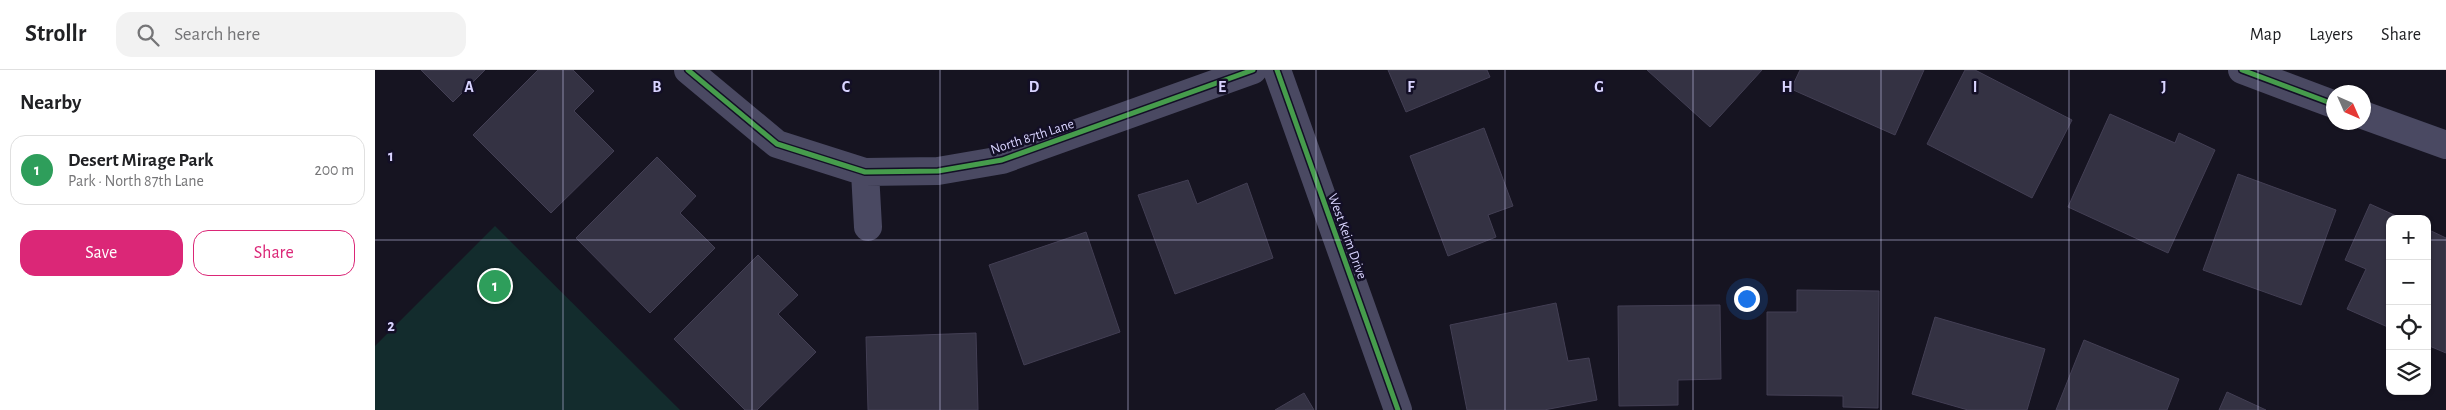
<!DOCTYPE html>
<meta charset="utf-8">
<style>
body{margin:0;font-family:"Alegreya Sans",sans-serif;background:#f2f2f2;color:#202124}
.controls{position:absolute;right:15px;bottom:15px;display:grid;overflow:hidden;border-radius:10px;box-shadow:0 1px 4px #0004}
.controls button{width:45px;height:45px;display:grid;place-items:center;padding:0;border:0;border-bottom:1px solid #e0e0e0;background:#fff;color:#202124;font:25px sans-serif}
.compass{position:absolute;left:1951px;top:15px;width:45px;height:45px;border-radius:50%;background:#fff;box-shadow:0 1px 4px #0004;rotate:135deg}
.you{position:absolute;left:1371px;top:228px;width:18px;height:18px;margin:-12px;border:4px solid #fff;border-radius:50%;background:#1a73e8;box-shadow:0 0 0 8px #1a73e833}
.badge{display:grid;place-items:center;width:32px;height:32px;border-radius:50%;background:#db2777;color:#fff;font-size:16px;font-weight:700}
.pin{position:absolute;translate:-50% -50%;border:2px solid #fff;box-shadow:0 1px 5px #0006}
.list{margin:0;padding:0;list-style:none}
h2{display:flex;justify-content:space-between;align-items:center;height:65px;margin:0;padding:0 20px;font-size:21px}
h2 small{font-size:16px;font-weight:400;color:#757577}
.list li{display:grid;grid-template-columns:32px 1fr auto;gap:15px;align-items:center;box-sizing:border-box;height:70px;margin:0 10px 10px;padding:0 10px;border:1px solid #e0e0e0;border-radius:15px}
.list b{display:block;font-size:19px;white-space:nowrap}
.list p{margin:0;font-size:16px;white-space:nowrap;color:#757577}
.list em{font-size:16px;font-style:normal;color:#757577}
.actions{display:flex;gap:10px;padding:15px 20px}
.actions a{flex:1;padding:11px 0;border:1px solid #db2777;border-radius:15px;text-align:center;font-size:18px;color:#db2777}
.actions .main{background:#db2777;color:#fff}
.icon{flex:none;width:28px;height:28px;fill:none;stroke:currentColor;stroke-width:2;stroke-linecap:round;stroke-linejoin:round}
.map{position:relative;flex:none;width:2071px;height:340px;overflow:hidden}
header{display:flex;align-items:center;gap:30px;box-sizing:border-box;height:70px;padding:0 25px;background:#fff;border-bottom:1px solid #e0e0e0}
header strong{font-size:24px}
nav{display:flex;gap:28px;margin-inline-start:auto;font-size:18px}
.search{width:350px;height:45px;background:#f2f2f2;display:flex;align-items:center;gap:12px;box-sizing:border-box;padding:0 18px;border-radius:15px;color:#757577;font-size:19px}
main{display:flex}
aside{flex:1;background:#fff}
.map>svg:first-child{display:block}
.green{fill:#132c2d}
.building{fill:#343243;stroke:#433f54}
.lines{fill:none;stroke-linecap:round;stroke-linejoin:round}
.minor{stroke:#4a4962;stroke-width:28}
.cycleway-casing{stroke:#130f26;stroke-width:8}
.cycleway{stroke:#469c4c;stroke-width:5}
.grid{fill:none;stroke:#d9d4ff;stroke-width:1;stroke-opacity:0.55}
.labels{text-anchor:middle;stroke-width:5;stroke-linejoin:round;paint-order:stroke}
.street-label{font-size:14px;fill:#d9d4ff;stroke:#130f26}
.grid-label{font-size:16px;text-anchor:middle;font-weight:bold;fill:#d9d4ff;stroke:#130f26;stroke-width:5;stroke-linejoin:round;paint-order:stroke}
</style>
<header>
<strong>Strollr</strong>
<div class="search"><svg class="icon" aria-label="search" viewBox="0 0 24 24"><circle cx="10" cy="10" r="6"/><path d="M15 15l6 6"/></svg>Search here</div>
<nav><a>Map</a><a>Layers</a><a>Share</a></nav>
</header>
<main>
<aside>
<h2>Nearby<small></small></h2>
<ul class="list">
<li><span class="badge" style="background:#2e9e5b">1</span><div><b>Desert Mirage Park</b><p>Park · North 87th Lane</p></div><em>200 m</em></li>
</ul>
<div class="actions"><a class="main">Save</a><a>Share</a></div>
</aside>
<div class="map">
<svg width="2071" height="340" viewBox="0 0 2071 340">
<rect width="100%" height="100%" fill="#161421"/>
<path class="green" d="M120 156 305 340H0V276Z"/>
<path class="building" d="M46 0H110L78 32Z
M163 0H198L219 21 199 41 239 81 176 143 98 65Z
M1013 0H1112L1115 7 1031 42Z
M1272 0H1387L1335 57Z
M1425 0H1549L1520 65 1416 19Z
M1590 0H1600L1697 50 1657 128 1552 74Z
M1735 44 1800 73 1804 63 1840 80 1793 183 1693 137Z
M1109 58 1138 136 1113 145 1121 167 1073 186 1035 86Z
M282 87 321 126 305 143 340 178 275 243 201 168Z
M1863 104 1961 140 1926 235 1828 200Z
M813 110 822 134 872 113 898 188 800 224 763 125Z
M1995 134 2028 149H2015V258L1972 239 1991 199 1970 190Z
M2052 159 2071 168V283L2052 275Z
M711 162 745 262 649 295 614 195Z
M383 185 423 225 403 244 441 282 382 340H370L299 269Z
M1422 220 1504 221 1503 338 1468 337V326L1392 325V242H1422Z
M1181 233 1193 291 1214 288 1222 330 1169 340H1092L1075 255Z
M1345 235 1346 309 1303 310V335L1244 336 1243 236Z
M1560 247 1670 279 1652 340H1593L1537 324Z
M601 263 603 340H493L491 267Z
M1709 270 1804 309 1792 340H1681Z
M1852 322 1891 340H1844Z
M929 323 939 340H900Z"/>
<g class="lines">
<path class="minor" d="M313 0 402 74 490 102 563 101 627 90 878 0
M902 0 1023 340
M1867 0 1958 34
M1988 45 2071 75
M490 102 493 157"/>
<defs>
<path id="cycleway" d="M313 0 402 74 490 102 563 101 627 90 878 0
M902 0 1023 340
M1867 0 1958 34"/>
</defs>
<use href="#cycleway" class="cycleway-casing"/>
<use href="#cycleway" class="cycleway"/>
</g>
<path class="grid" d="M188 0V340M377 0V340M565 0V340M753 0V340M941 0V340M1130 0V340M1318 0V340M1506 0V340M1694 0V340M1883 0V340M0 170H2015M2052 170H2071"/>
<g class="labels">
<g class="street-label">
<text transform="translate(657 66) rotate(-18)" y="5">North 87th Lane</text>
<text transform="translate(973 166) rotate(70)" y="5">West Keim Drive</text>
</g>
</g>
<g class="grid-label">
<text x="94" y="22">A</text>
<text x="282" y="22">B</text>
<text x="471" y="22">C</text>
<text x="659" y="22">D</text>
<text x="847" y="22">E</text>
<text x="1036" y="22">F</text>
<text x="1224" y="22">G</text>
<text x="1412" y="22">H</text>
<text x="1600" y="22">I</text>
<text x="1789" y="22">J</text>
<text x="16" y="91">1</text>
<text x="16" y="261">2</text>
</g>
</svg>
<div class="controls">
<button>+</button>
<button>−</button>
<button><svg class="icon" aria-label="locate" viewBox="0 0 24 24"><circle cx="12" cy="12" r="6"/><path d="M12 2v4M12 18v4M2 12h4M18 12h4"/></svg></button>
<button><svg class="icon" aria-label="layers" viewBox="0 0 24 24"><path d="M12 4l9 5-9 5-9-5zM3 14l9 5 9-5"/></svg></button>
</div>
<svg class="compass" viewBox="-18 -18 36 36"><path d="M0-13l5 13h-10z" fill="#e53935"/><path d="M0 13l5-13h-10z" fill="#757577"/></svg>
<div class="you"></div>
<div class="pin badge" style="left:120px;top:216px;background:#2e9e5b">1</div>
</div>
</main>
